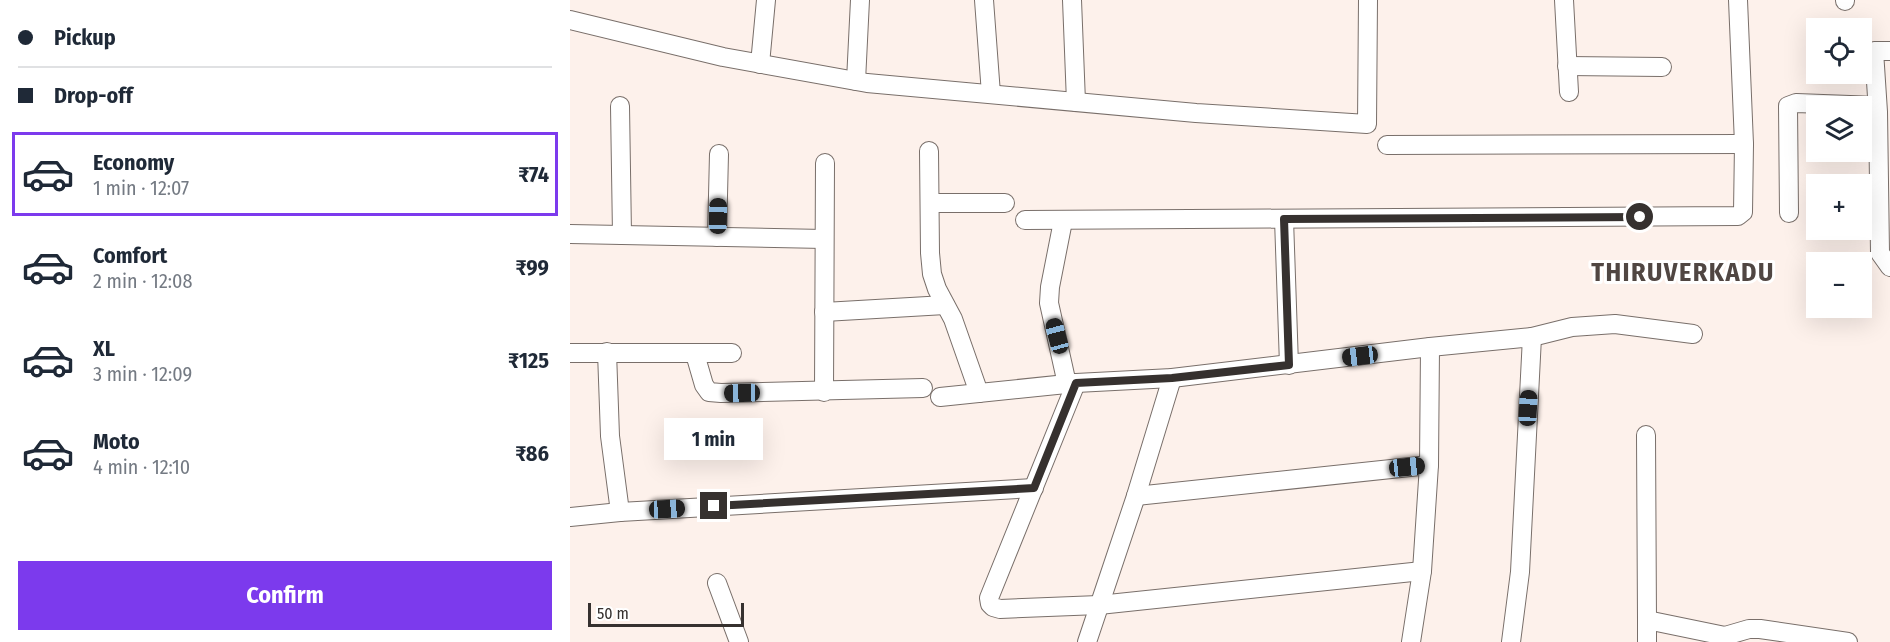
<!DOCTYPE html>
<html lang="en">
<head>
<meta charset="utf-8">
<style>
  body { margin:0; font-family:"Fira Sans Condensed",sans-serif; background:#f6f6f7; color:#1f2937; height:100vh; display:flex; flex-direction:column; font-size:22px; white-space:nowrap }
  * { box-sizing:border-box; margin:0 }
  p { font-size:20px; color:#747a83 }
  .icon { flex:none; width:33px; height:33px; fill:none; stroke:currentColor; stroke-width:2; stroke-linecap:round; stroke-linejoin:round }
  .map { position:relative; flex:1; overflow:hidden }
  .drawer { display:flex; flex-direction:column; background:#fff; width:570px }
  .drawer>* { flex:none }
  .banner { display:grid; align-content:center; height:132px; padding:0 18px; background:#fff }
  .tools { position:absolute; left:1236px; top:18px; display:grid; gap:12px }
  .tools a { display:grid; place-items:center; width:66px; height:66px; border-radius:0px; background:#fff; box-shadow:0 6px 24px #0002; font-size:30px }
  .scale { position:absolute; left:18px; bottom:15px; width:156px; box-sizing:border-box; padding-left:6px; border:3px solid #36312f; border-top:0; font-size:16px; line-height:21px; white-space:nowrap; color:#36312f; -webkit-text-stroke:4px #fff; paint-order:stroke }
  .end { position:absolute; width:27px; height:27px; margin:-14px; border:8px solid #36312f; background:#fff; box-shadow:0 0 0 3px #fff }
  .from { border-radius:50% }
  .bubble { position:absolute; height:42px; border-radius:0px; background:#fff; box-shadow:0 6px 24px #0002; font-size:20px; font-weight:700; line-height:42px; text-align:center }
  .car { position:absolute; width:18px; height:36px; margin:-18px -9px; border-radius:8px; box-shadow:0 0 4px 2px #0007; background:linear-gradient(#222 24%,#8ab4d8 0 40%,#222 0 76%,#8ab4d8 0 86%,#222 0) }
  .banner b { display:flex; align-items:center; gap:21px; height:57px; font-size:22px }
  .banner b+b { border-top:2px solid #e0e1e3 }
  .banner i { width:15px; height:15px; background:#1f2937 }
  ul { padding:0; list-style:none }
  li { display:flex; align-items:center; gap:18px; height:84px; margin:0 12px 9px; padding:0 6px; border:3px solid transparent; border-radius:0px }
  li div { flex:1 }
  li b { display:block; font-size:22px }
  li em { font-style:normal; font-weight:700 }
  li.active { border-color:#7c3aed }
  li>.icon { width:54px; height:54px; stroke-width:1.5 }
  .primary-button { display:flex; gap:12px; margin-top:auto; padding:12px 18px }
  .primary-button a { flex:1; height:69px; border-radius:0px; background:#7c3aed; color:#fff; font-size:24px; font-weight:700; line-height:69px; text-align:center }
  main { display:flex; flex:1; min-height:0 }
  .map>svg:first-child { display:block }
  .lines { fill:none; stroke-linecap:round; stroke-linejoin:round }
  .street-casing { stroke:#796f6a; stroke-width:20 }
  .street { stroke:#fff; stroke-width:18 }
  .route { stroke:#36312f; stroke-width:8 }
  .labels { text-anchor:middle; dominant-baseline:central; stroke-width:6; stroke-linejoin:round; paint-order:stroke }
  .district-label { font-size:26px; font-weight:bold; letter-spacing:1.5px; fill:#504642; stroke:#fff }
</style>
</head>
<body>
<main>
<section class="drawer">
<div class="banner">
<b><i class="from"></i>Pickup</b>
<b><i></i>Drop-off</b>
</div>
<ul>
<li class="active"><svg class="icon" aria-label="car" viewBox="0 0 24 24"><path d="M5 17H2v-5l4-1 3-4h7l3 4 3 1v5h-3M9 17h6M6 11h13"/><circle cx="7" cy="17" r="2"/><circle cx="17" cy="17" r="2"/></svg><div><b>Economy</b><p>1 min · 12:07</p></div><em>₹74</em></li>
<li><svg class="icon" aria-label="car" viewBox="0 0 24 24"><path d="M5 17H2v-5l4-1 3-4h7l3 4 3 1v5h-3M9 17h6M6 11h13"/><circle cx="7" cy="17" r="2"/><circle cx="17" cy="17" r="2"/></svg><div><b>Comfort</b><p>2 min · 12:08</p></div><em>₹99</em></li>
<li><svg class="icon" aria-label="car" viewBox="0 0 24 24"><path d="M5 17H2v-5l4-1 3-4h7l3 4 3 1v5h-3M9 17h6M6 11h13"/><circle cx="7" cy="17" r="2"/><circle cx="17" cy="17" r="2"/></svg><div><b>XL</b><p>3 min · 12:09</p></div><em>₹125</em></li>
<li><svg class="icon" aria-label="car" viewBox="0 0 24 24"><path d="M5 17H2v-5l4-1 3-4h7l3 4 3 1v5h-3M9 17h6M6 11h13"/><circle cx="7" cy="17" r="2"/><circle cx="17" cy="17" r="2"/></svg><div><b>Moto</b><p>4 min · 12:10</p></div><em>₹86</em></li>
</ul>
<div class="primary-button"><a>Confirm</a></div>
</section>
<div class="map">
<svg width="1320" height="642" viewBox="0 0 1320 642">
  <rect width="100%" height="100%" fill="#fdf1eb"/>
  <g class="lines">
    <!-- street casing -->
    <g class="street-casing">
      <g id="street">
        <polyline points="414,0 421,94"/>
        <polyline points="502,0 506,102"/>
        <polyline points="994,0 999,92"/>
        <polyline points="1275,0 1275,1"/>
        <polyline points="0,20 153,57 297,83 626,113 797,124 798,0"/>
        <polyline points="1320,51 1304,51 1308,112 1310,253 1320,267"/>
        <polyline points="190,64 196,0"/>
        <polyline points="997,66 1092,67"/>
        <polyline points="286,81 290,0"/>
        <polyline points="50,106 52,235"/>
        <polyline points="817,145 1174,144"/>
        <polyline points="359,151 360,253 362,274 367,289 383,319 409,393"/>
        <polyline points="360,203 435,203"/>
        <polyline points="1219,213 1218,106 1226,103 1307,106"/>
        <polyline points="714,219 719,365"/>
        <polyline points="455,220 1168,216 1173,212 1174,144 1168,0"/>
        <polyline points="493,221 480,287 479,303 497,384"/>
        <polyline points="0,234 254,239"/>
        <polyline points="147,237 149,154"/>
        <polyline points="254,312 375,305"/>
        <polyline points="962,337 1002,327 1045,324 1123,334"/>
        <polyline points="37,352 40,436 50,512"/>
        <polyline points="0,353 162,353"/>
        <polyline points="125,354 134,385 139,392 151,393 353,388"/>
        <polyline points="506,383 419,598 420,604 423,607 430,609 529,605 852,571"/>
        <polyline points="254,392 255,163"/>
        <polyline points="370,397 506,383 602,378 860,347 962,337 950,572 941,642"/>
        <polyline points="1076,435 1077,620"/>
        <polyline points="566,496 859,465"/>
        <polyline points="0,517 50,512 464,488"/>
        <polyline points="147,583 169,642"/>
        <polyline points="517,642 566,496 602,378"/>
        <polyline points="841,642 852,571 859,465 860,347"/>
        <polyline points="1077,642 1077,620 1155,636"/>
        <polyline points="1153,642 1155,636 1179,629 1190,629 1278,642"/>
      </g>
    </g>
    <!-- street -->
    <use href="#street" class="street"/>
  </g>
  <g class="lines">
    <!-- route -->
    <polyline class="route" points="144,506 464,488 506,383 602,378 719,365 714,219 1070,217"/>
  </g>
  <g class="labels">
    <!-- district labels -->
    <g class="district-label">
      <text x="1113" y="272">THIRUVERKADU</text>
    </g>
  </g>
</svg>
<div class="tools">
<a><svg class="icon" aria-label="locate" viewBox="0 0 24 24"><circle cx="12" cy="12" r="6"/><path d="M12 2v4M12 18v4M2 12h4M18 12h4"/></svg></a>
<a><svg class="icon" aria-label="layers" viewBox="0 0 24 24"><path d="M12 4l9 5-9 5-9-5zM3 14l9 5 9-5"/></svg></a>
<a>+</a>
<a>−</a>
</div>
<div class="scale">50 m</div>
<i class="end from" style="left:1070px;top:217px"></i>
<i class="end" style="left:144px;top:506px"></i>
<div class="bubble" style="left:94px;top:418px;width:99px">1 min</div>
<i class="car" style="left:148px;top:216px;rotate:1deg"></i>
<i class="car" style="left:487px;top:336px;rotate:345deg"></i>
<i class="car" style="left:790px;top:356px;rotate:263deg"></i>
<i class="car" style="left:172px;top:393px;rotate:269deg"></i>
<i class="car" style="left:958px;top:408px;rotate:3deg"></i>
<i class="car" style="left:837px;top:467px;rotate:84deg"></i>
<i class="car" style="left:97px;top:509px;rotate:87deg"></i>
</div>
</main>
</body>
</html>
